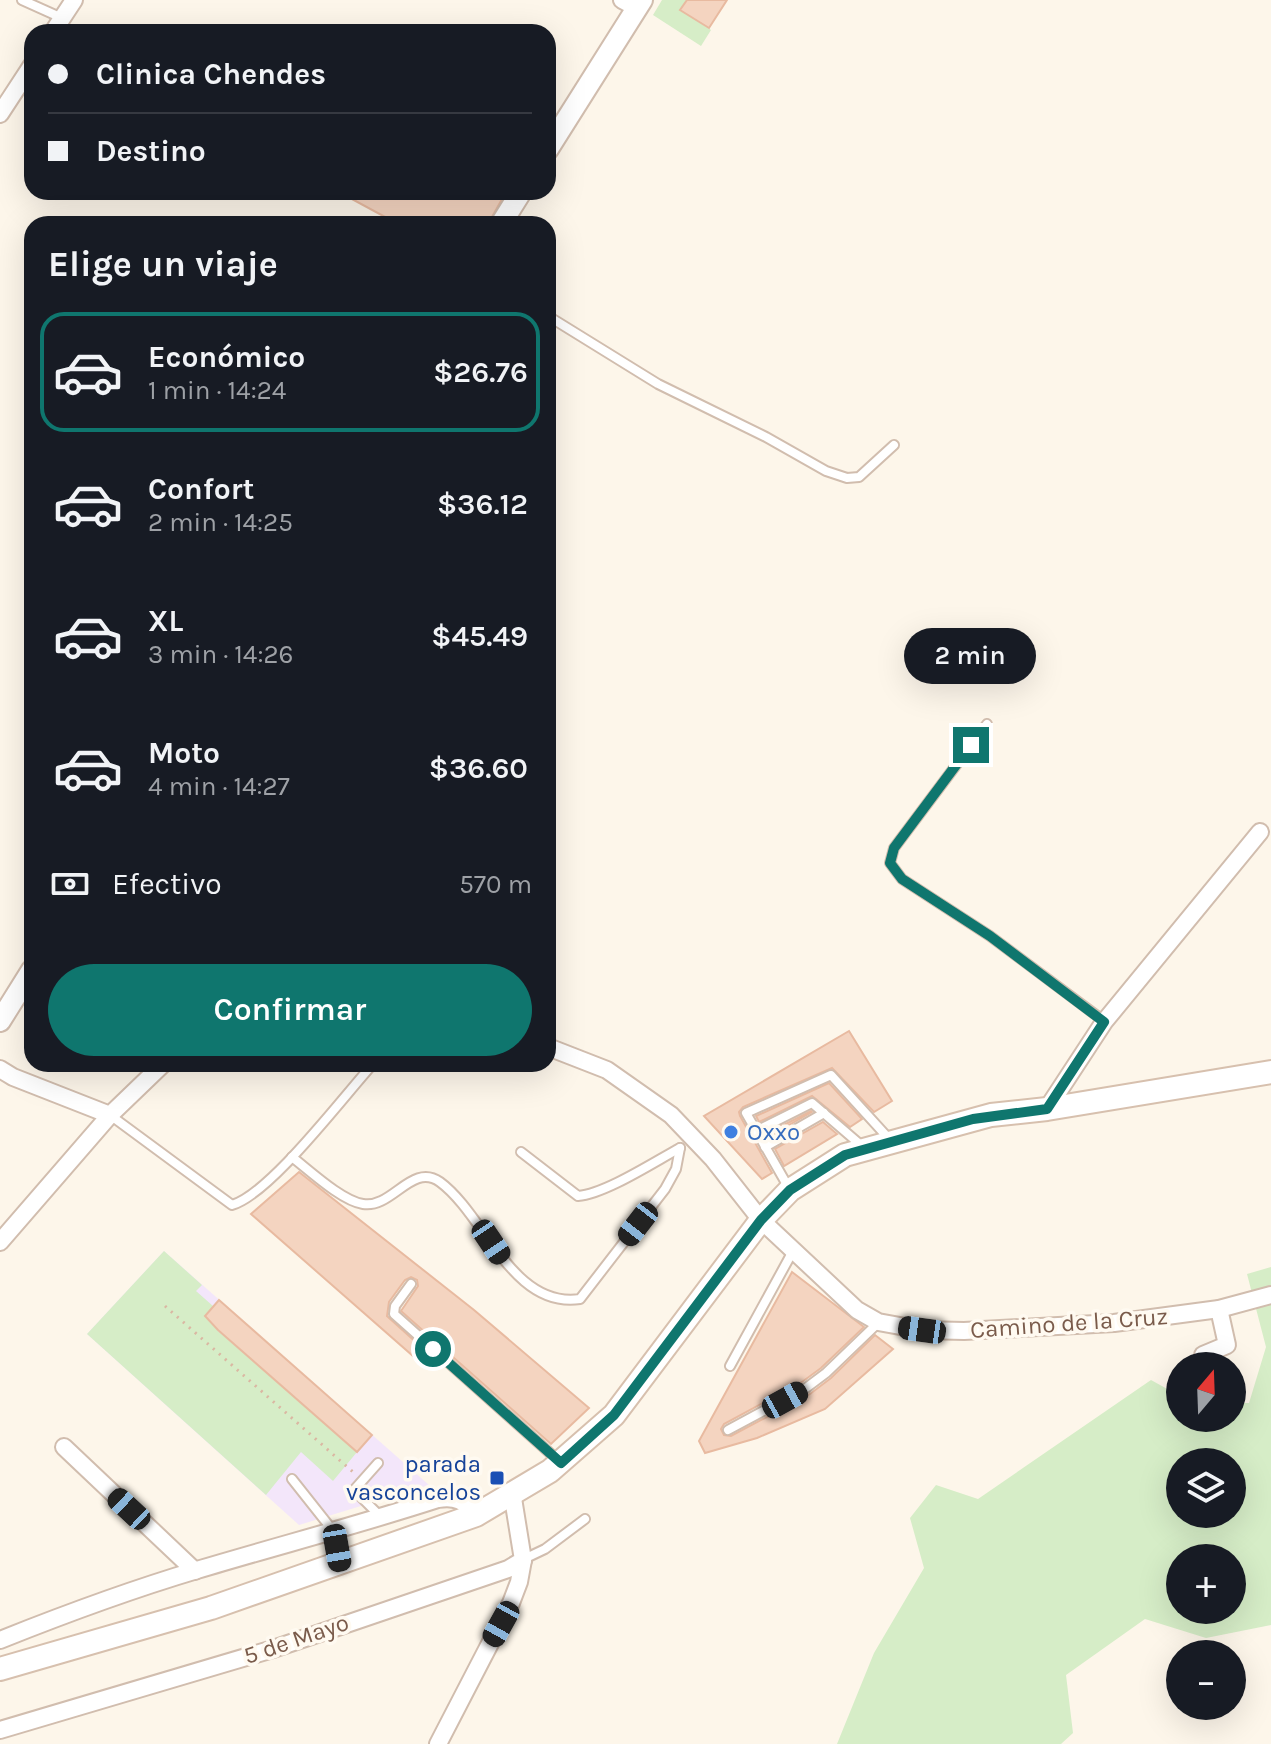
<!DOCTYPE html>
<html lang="es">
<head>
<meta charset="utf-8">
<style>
  body { margin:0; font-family:Karla,sans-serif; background:#20242c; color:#f1f3f6; height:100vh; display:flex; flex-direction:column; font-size:30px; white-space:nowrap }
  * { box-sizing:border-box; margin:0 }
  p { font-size:26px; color:#9ea1a6 }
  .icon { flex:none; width:44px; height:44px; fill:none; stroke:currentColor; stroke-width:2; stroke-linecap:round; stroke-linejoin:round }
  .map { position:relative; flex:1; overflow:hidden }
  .details { position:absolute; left:24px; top:216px; width:532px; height:856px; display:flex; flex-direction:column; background:#171b24; border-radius:24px; box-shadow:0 8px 32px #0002 }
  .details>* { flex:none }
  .top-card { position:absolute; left:24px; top:24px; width:532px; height:176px; border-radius:24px; box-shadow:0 8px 32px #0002; display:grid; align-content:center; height:176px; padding:0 24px; background:#171b24 }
  .needle { width:52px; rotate:19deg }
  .controls { position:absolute; left:1166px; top:1352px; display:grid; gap:16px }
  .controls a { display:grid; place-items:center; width:80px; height:80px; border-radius:50%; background:#171b24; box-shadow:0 8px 32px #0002; font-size:40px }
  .end { position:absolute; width:36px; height:36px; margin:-18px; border:10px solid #0f766e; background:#fff; box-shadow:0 0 0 4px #fff }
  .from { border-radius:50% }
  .bubble { position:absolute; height:56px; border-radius:28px; background:#171b24; box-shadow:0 8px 32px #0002; font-size:26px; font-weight:600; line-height:56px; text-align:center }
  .car { position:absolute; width:24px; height:48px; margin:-24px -12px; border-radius:10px; box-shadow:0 0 6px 2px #0007; background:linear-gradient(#222 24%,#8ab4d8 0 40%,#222 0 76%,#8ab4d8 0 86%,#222 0) }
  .top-card b { display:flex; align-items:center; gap:28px; height:76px; font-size:30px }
  .top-card b+b { border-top:2px solid #363941 }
  .top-card i { width:20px; height:20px; background:#f1f3f6 }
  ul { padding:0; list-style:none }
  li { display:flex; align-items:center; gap:24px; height:120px; margin:0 16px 12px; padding:0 8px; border:4px solid transparent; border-radius:24px }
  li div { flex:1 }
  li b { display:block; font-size:30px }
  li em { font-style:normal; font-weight:600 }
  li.current { border-color:#0f766e }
  li>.icon { width:72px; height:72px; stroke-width:1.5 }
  h2 { padding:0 24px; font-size:36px; line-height:96px }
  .pay { display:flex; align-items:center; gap:20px; height:88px; padding:0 24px; font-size:30px }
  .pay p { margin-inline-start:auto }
  .primary-button { display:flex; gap:16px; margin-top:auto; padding:16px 24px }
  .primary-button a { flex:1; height:92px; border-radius:48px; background:#0f766e; color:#fff; font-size:32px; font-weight:600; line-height:92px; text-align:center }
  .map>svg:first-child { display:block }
  .education { fill:#f3e6fa }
  .green { fill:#d6edc7; fill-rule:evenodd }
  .building { fill:#f4d4c0; stroke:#e8baa0; stroke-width:2 }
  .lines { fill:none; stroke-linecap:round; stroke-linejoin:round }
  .service-casing { stroke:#d1bdae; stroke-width:12 }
  .minor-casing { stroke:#d1bdae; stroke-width:20 }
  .tertiary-casing { stroke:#d1bdae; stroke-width:24 }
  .secondary-casing { stroke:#d7c0ae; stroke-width:26 }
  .path { stroke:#dab7a2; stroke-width:3; stroke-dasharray:2 6; stroke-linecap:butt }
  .service { stroke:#fff; stroke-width:8 }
  .minor { stroke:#fff; stroke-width:16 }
  .tertiary { stroke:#fff; stroke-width:20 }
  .secondary { stroke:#fff; stroke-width:22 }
  .route { stroke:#0f766e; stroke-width:10 }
  .shop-dot { fill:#3f7fe0; stroke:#fffaf1; stroke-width:3 }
  .transit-dot { fill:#1a4fb4; stroke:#fffaf1; stroke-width:3 }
  .labels { text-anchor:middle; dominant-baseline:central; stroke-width:7; stroke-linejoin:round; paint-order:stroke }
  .shop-label { font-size:24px; fill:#366cbe; stroke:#fffaf1; text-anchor:start }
  .street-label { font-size:24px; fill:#7a5b4b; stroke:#fffaf1 }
  .transit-label { font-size:24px; fill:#164399; stroke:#fffaf1; text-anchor:end }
</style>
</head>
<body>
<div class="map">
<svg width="1271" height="1744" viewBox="0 0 1271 1744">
  <rect width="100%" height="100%" fill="#fdf6ea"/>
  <!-- education -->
  <polygon class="education" points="164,1251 429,1485 299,1525 87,1334"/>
  <!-- green -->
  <g class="green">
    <polygon points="662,0 687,0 681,10 711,30 701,46 653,15"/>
    <polygon points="164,1251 202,1285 196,1291 213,1306 205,1316 218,1331 357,1452 333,1481 301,1452 266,1495 87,1334"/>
    <path d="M1271 1267V1625L1206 1638 1145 1619 1066 1675 1073 1733 1061 1744H837L874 1653 924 1568 910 1518 936 1485 978 1499 1151 1380 1180 1396V1418H1232V1403H1249L1266 1347 1247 1274ZM1180 1462H1232V1514H1180ZM1180 1558H1232V1610H1180Z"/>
  </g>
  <!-- building -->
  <g class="building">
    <polygon points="687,0 727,0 709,28 680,10"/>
    <polygon points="339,192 506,192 488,224 398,224"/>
    <polygon points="849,1031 892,1101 874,1112 832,1068 743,1107 739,1112 740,1116 772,1173 762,1179 704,1116"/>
    <polygon points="829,1083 862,1119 850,1127 812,1096 759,1122 756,1116"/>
    <polygon points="812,1112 768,1137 766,1134 811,1111"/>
    <polygon points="823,1122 837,1134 784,1166 775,1149"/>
    <polygon points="299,1172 474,1310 589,1408 551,1444 401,1311 418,1286 417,1280 411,1277 405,1280 389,1302 387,1316 429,1354 421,1363 251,1214"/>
    <polygon points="792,1272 864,1327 821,1368 802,1382 724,1424 721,1429 724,1435 731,1436 810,1394 831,1378 875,1335 893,1349 825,1409 757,1438 705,1453 699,1441"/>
    <polygon points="219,1300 372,1435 357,1452 218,1330 205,1316"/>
  </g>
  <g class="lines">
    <!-- service casing -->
    <g class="service-casing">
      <g id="service">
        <polyline points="22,0 62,18"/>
        <polyline points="548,316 658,384 766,437 826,471 847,478 859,477 894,445"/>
        <polyline points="987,724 894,848 890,863 902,879 990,936 1104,1021"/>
        <path d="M110 1115 232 1205C270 1194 343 1097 373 1064"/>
        <polyline points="756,1131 812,1103 862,1146"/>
        <polyline points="765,1147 824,1113"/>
        <path d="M521 1152 578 1196C605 1194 654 1162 680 1148"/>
        <path d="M292 1157C310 1171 342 1201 363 1204 392 1209 412 1162 440 1182 485 1215 512 1309 580 1299L665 1189 676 1169 680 1148"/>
        <polyline points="790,1190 746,1113 831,1075 891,1141"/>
        <polyline points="411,1284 395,1306 394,1314 560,1462"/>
        <polyline points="730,1366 793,1251"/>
        <polyline points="728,1430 806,1388 826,1373 878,1323"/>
        <polyline points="378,1463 354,1490 381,1517"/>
        <polyline points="292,1479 334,1532"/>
        <polyline points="524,1559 545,1549 585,1519"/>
      </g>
    </g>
    <!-- minor casing -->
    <g class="minor-casing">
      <g id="minor">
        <polyline points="622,0 637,8"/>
        <polyline points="53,32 74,0"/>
        <polyline points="0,114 32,65"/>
        <polyline points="548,1047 607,1070 671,1115 713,1159 761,1220 857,1310 878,1322 922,1330 964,1331 1114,1323 1219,1309 1271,1295"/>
        <polyline points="0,1069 13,1077 110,1115 163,1064"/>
        <polyline points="1047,1109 1104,1022 1260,832"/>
        <polyline points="0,1242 110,1115"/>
        <polyline points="1203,1355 1227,1345 1219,1309"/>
        <polyline points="64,1447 195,1571"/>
        <path d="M0 1640C65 1614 130 1590 197 1570 277 1546 358 1525 438 1499 456 1496 465 1501 476 1515"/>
        <polyline points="0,1730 273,1649 508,1569 523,1560 512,1492"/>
        <polyline points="438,1744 511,1603 519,1582 523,1560"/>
      </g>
    </g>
    <!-- tertiary casing -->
    <g class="tertiary-casing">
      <g id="tertiary">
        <polyline points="548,149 642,0"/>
        <polyline points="501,224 521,192"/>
        <polyline points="0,1021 32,970"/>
      </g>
    </g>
    <!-- secondary casing -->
    <g class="secondary-casing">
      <polyline id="secondary" points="0,1669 211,1608 476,1515 550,1471 614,1415 761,1220 790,1190 845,1155 991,1115 1047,1109 1271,1072"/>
    </g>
    <!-- path -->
    <polyline class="path" points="165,1306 353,1472"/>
    <!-- service -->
    <use href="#service" class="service"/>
    <!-- minor -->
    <use href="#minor" class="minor"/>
    <!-- tertiary -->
    <use href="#tertiary" class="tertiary"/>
    <!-- secondary -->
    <use href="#secondary" class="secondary"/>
  </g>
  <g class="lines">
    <!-- route -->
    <polyline class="route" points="433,1349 561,1463 614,1415 761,1220 790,1190 845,1155 973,1119 1047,1109 1104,1022 990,936 902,879 890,863 894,848 971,745"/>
  </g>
  <!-- markers -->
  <circle class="shop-dot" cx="731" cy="1132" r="8"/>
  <rect class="transit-dot" x="489" y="1470" width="16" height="16" rx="4"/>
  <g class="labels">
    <!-- shop labels -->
    <g class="shop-label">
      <text x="747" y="1132">Oxxo</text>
    </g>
    <!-- street labels -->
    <g class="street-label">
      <text transform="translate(1069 1323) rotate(-4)">Camino de la Cruz</text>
      <text transform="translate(296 1639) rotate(-19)">5 de Mayo</text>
    </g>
    <!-- transit labels -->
    <g class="transit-label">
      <text x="481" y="1464">parada<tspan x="481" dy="28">vasconcelos</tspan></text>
    </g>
  </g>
</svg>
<div class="controls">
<a><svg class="needle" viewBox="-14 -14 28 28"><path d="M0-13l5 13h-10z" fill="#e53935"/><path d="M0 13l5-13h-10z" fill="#9ea1a6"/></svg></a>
<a><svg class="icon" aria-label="layers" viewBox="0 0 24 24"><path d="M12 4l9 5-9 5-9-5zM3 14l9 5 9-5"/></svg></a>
<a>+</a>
<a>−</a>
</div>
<i class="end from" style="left:433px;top:1349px"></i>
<i class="end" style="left:971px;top:745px"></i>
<div class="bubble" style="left:904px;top:628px;width:132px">2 min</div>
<i class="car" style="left:638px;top:1224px;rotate:218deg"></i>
<i class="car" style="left:491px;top:1242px;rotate:146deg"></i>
<i class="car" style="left:922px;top:1330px;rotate:278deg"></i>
<i class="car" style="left:785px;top:1400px;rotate:61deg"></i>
<i class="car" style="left:129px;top:1509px;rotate:313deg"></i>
<i class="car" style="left:337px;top:1548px;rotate:170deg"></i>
<i class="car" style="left:501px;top:1624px;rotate:209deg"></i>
<div class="top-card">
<b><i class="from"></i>Clinica Chendes</b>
<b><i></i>Destino</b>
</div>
<section class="details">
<h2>Elige un viaje</h2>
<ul>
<li class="current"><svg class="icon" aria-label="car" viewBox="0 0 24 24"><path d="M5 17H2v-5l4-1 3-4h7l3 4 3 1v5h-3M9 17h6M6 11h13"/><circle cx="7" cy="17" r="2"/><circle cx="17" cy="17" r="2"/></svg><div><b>Económico</b><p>1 min · 14:24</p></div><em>$26.76</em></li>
<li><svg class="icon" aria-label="car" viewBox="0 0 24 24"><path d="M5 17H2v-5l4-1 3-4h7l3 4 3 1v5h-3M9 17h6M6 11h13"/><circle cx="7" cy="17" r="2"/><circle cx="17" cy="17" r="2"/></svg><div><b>Confort</b><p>2 min · 14:25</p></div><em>$36.12</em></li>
<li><svg class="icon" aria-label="car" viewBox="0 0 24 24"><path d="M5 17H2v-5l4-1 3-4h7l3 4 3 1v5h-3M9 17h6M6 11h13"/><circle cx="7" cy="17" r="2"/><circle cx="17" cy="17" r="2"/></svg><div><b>XL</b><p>3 min · 14:26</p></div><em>$45.49</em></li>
<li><svg class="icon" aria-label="car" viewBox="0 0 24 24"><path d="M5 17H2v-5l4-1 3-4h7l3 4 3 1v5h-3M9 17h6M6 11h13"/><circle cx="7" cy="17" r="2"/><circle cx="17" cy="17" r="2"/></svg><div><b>Moto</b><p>4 min · 14:27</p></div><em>$36.60</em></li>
</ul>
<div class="pay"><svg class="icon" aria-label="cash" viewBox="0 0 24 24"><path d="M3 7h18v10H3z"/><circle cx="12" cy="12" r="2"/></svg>Efectivo<p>570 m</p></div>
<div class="primary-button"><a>Confirmar</a></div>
</section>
</div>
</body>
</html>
